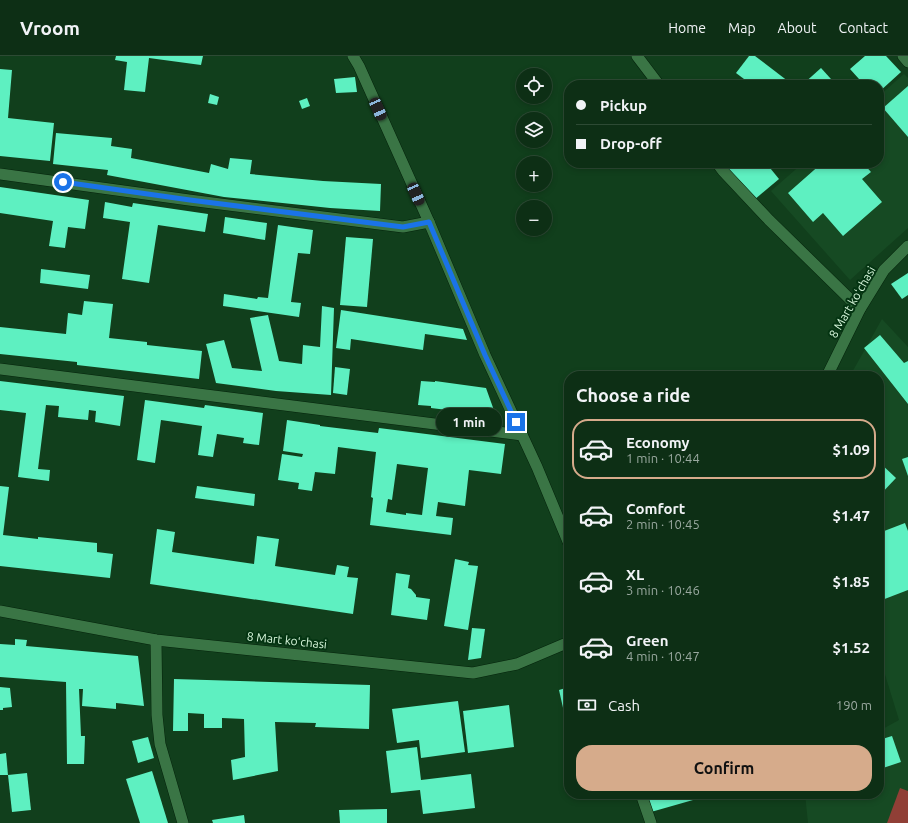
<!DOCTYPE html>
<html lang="en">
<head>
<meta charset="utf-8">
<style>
  body { margin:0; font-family:Ubuntu,sans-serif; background:#1b3b22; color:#f1f3f6; height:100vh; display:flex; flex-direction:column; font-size:15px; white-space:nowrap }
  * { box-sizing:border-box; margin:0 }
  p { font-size:13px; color:#9aa9a0 }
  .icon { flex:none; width:22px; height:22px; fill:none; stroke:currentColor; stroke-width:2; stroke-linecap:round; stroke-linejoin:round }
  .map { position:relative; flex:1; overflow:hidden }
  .drawer { position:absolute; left:564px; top:315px; width:320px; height:428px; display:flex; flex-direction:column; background:#0d2f15; border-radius:16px; box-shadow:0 2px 6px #0003,0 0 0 1px #2d4a34 }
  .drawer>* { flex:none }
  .top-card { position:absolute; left:564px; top:24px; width:320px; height:88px; border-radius:16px; box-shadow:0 2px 6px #0003,0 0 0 1px #2d4a34; display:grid; align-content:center; height:88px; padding:0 12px; background:#0d2f15 }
  .controls { position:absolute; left:516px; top:12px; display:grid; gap:8px }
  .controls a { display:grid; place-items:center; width:36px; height:36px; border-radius:50%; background:#0d2f15; box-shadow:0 2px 6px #0003,0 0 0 1px #2d4a34; font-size:20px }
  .end { position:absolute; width:18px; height:18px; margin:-9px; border:5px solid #1a73e8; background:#fff; box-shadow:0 0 0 2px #fff }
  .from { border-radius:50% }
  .bubble { position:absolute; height:28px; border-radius:14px; background:#0d2f15; box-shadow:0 2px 6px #0003,0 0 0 1px #2d4a34; font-size:13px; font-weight:700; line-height:28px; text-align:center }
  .car { position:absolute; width:12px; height:24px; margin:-12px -6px; border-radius:5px; box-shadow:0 0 3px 1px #0007; background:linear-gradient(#222 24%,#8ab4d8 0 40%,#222 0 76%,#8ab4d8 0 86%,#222 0) }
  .top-card b { display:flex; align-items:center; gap:14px; height:38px; font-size:15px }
  .top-card b+b { border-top:1px solid #2d4a34 }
  .top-card i { width:10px; height:10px; background:#f1f3f6 }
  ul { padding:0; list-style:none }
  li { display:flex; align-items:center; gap:12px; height:60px; margin:0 8px 6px; padding:0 4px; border:2px solid transparent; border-radius:16px }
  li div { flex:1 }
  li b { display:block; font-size:15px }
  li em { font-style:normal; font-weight:700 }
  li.active { border-color:#d6ab8b }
  li>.icon { width:36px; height:36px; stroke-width:1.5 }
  h2 { padding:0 12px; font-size:18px; line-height:48px }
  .pay { display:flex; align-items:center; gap:10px; height:44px; padding:0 12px; font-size:15px }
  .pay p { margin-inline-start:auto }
  .action { display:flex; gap:8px; margin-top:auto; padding:8px 12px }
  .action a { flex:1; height:46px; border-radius:16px; background:#d6ab8b; color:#111; font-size:16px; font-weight:700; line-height:46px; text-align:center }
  header { display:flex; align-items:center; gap:24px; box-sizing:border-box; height:56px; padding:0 20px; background:#0d2f15; border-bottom:1px solid #2d4a34 }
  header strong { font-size:19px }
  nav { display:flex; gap:22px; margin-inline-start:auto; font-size:14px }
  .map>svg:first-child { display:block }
  .built { fill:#164a23 }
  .green { fill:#903f36 }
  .building { fill:#5ef0c1; fill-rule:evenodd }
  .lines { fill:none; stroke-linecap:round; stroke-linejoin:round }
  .service-casing { stroke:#04230b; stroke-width:12 }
  .minor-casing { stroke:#04230b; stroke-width:12 }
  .service { stroke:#3a7545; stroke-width:11 }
  .minor { stroke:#3a7545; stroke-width:11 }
  .route { stroke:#1a73e8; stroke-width:5 }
  .labels { text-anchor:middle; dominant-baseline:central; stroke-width:4; stroke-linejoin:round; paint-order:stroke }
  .street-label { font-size:12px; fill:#d8f7dc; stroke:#043412 }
</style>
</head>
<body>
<header>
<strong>Vroom</strong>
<nav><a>Home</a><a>Map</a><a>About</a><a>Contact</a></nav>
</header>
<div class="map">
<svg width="908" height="767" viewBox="0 0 908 767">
  <rect width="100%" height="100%" fill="#113f1c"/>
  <!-- built -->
  <g class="built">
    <polygon points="904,18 908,22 908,172 850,224 771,135 803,107 879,107 879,40"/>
    <polygon points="882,263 908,291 908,767 808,767 805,738 879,738 879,675 899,664 879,599 879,320 850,320"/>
  </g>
  <!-- green -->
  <polygon class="green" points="900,732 908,735 908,767 887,767"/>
  <!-- building -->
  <g class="building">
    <polygon points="116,0 203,0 201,9 149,2 145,36 124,34 127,6 115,4"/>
    <polygon points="749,0 755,0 793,29 752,29 736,17"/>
    <polygon points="865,0 886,0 901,16 879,36 879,29 853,29 859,23 850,13"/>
    <polygon points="821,12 831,23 825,29 802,29"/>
    <polygon points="0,13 12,14 8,62 54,67 50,105 0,100"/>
    <polygon points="355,21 357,36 336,37 334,23"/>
    <polygon points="908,30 908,81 883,52"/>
    <polygon points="210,38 219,41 217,49 208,47"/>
    <polygon points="307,42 310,50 302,53 299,45"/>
    <polygon points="56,77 112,82 111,90 132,93 131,102 209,117 211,108 228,113 230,102 252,104 250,118 323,125 381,128 380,155 330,152 224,141 107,119 108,114 53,108"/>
    <polygon points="723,107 766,107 779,123 754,144"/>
    <polygon points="822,107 863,107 871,116 862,123 882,146 843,180 823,157 813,166 788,137"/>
    <polygon points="0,131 89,144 85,173 68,171 65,192 49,190 53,165 0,157"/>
    <polygon points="105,146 132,151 133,147 208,158 205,176 158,169 149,227 122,223 130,166 103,162"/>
    <polygon points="225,161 267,167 265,184 223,177"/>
    <polygon points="278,169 313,174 310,198 298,197 291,246 301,247 299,261 223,250 224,238 257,243 258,241 268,242"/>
    <polygon points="346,181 373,183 367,251 340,249"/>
    <polygon points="41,213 90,219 88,233 40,227"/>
    <polygon points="908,217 908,239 902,243 891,228"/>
    <polygon points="84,245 113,248 109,282 147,286 147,289 202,295 199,323 77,309 77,306 0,298 0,271 66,278 68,257 82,259"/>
    <polygon points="322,250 334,252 331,339 276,335 216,327 206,288 224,284 232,312 262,315 250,262 268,259 279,305 302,308 303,289 320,291"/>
    <polygon points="341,254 463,273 467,284 425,278 423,294 351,283 350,294 336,292"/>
    <polygon points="880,279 904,307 908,305 908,348 864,292"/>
    <polygon points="335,311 350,313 347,339 333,337"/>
    <polygon points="0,325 124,340 120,370 95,366 96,355 89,354 88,364 58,361 59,350 46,349 38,413 50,414 49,425 18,421 26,357 0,354"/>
    <polygon points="421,325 435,326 435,325 486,332 496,360 431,352 431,350 418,349"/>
    <polygon points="145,344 204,352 205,349 263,357 259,389 243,387 244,382 217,378 213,401 198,399 202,370 161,364 155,407 137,404"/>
    <path d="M287 364 320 369V370L378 377 379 372 505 388 501 418 469 414 465 450 438 446 436 460 453 462 451 479 370 469 373 442 371 441 376 396 338 391 335 418 315 416 312 435 298 433 299 427 278 424 282 398 302 401 303 398 283 395ZM397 408 428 412 422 459 406 457V459L386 456 388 443 392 444Z"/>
    <polygon points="908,401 908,420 902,403"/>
    <polygon points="879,406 896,422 879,440"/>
    <polygon points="0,430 9,431 3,479 38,483 38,481 97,487 97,496 113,498 110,522 0,510"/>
    <polygon points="197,430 255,438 254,450 195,442"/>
    <polygon points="905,467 908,475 908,534 882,544 879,537 879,477"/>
    <polygon points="157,473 175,476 172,496 254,508 257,480 279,483 275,510 335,519 337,509 349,511 347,521 358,522 353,558 150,528"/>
    <polygon points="455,503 469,506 468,509 478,510 468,574 444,570"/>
    <polygon points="396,517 410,519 408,532 411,533 416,539 416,541 430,543 427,564 391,559"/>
    <polygon points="472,572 485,573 481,602 468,604"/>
    <polygon points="15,583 27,584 26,590 138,600 144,650 116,647 116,653 82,650 83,633 79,633 81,680 85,680 84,708 67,708 66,626 0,621 0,588 15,589"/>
    <polygon points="174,623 370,629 369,673 315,671 316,667 275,666 278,715 233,724 231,704 245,701 244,663 222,662 222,672 204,672 204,658 188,657 188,675 173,675"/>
    <polygon points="0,631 10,632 12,651 3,652 3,654 0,654"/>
    <polygon points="569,631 569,674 568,674 559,634"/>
    <polygon points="458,645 465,696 421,702 419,684 397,687 392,653"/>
    <polygon points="509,649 514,691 468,697 463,655"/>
    <polygon points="879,654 885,670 879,673"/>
    <polygon points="892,680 901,706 880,713 879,711 879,684"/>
    <polygon points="148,681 154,702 138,707 132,685"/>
    <polygon points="417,691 421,724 471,718 475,752 423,758 420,734 391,737 386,695"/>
    <polygon points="6,697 8,719 0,719 0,698"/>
    <polygon points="152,715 168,767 140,767 126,723"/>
    <polygon points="27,717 31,754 12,756 8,719"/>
    <polygon points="645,738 707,738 707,740 651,756"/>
    <polygon points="387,753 387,767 340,767 339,754"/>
    <polygon points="244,759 245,767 213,767 212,764"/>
  </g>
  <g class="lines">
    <!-- service casing -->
    <g class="service-casing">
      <g id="service">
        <polyline points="353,0 359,10 429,166"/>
        <polyline points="903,0 908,6"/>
      </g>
    </g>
    <!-- minor casing -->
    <g class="minor-casing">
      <g id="minor">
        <polyline points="637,0 659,29"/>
        <polyline points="717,107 723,115 769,164 860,253"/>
        <polyline points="0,118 189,144 403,171 429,166 485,299 537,411 569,488"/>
        <polyline points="0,313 522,379"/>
        <polyline points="827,320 860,253 884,214 908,190"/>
        <polyline points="0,555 156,584 473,617 517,608 569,586"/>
        <polyline points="156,584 157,659 160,688 183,767"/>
        <polyline points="641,738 651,767"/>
      </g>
    </g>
    <!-- service -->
    <use href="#service" class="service"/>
    <!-- minor -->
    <use href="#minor" class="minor"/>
  </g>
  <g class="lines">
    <!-- route -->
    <polyline class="route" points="63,126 190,144 403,171 429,166 485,299 516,366"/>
  </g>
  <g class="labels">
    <!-- street labels -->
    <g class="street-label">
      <text transform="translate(852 246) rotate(-60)">8 Mart koʻchasi</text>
      <text transform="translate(287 584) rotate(6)">8 Mart koʻchasi</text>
    </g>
  </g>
</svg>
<div class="controls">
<a><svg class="icon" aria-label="locate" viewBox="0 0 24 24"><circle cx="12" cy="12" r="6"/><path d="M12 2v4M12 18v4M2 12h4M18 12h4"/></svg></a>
<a><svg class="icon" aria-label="layers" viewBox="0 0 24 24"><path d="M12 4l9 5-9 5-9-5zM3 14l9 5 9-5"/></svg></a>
<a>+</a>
<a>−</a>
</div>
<i class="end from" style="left:63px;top:126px"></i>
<i class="end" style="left:516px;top:366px"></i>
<div class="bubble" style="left:436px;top:352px;width:66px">1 min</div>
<i class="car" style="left:378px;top:53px;rotate:156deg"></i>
<i class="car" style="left:416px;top:138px;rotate:156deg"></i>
<div class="top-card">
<b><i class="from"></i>Pickup</b>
<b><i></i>Drop-off</b>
</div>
<section class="drawer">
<h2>Choose a ride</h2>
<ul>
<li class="active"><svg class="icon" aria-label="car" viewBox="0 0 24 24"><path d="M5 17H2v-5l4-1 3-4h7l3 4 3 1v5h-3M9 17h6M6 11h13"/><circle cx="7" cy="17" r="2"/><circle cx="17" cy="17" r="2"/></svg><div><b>Economy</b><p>1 min · 10:44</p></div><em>$1.09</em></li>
<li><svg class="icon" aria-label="car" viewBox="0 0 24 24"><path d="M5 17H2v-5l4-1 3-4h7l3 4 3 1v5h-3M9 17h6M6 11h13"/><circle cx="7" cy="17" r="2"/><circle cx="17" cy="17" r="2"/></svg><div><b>Comfort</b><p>2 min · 10:45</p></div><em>$1.47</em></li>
<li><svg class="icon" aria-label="car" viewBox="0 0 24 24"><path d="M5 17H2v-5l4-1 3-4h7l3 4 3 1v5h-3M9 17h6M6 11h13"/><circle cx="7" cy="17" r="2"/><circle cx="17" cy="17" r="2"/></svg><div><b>XL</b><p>3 min · 10:46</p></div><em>$1.85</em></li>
<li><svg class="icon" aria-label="car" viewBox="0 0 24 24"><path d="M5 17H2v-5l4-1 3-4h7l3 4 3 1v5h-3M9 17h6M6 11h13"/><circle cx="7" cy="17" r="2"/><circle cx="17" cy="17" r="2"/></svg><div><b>Green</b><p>4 min · 10:47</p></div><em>$1.52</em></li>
</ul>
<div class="pay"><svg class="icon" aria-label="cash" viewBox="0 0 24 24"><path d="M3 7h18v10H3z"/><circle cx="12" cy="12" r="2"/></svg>Cash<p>190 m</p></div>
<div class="action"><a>Confirm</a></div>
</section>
</div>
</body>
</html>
